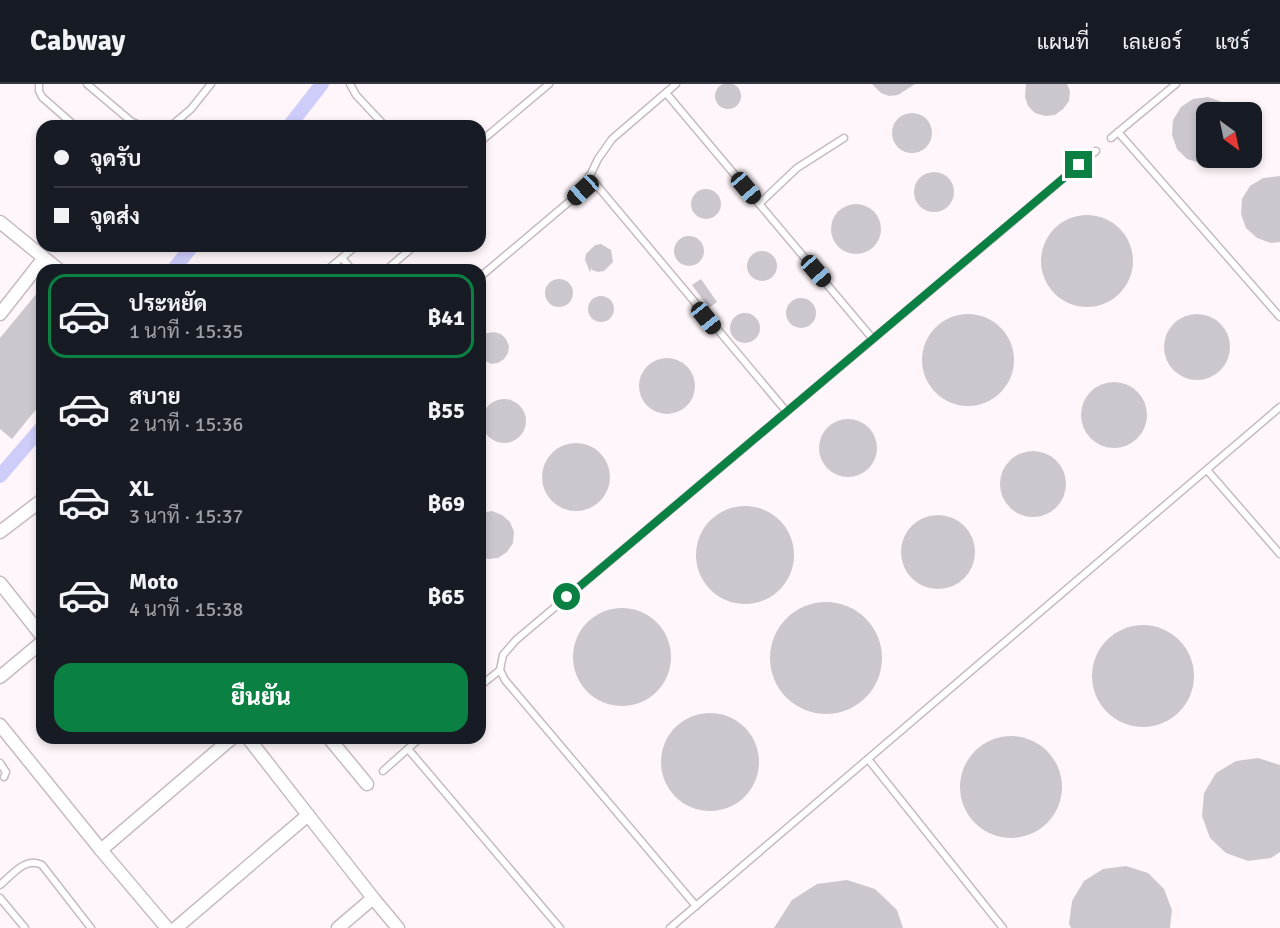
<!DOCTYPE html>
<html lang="th">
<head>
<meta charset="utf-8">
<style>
  body { margin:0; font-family:Signika,Sarabun,sans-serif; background:#20242c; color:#f1f3f6; height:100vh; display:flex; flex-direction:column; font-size:22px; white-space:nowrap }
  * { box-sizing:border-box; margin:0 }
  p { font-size:20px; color:#9ea1a6 }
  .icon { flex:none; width:33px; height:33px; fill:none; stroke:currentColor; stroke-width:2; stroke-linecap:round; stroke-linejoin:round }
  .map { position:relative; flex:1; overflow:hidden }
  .drawer { position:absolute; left:36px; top:180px; width:450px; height:480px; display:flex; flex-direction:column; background:#171b24; border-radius:18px; box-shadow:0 3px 9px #0003 }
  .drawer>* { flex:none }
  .guide { position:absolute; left:36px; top:36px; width:450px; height:132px; border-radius:18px; box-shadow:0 3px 9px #0003; display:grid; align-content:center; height:132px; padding:0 18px; background:#171b24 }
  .needle { width:39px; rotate:147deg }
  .tools { position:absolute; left:1196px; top:18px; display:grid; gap:12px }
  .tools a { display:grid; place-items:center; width:66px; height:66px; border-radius:12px; background:#171b24; box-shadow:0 3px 9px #0003; font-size:30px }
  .end { position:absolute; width:27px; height:27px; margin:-14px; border:8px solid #0b8043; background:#fff; box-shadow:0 0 0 3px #fff }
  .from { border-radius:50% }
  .car { position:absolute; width:18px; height:36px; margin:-18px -9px; border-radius:8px; box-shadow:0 0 4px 2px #0007; background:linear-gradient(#222 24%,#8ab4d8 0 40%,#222 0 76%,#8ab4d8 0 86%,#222 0) }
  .guide b { display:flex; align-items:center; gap:21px; height:57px; font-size:22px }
  .guide b+b { border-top:2px solid #363941 }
  .guide i { width:15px; height:15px; background:#f1f3f6 }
  ul { padding:10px 0 0; list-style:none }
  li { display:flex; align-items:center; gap:18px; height:84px; margin:0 12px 9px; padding:0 6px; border:3px solid transparent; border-radius:18px }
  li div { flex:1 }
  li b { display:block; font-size:22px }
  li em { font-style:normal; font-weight:800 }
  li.active { border-color:#0b8043 }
  li>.icon { width:54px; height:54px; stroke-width:1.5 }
  .action { display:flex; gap:12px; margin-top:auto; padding:12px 18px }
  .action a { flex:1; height:69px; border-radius:18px; background:#0b8043; color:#fff; font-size:24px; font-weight:800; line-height:69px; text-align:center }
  header { display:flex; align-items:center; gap:36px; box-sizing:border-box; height:84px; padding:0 30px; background:#171b24; border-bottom:2px solid #363941 }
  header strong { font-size:28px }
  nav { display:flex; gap:33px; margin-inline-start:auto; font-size:21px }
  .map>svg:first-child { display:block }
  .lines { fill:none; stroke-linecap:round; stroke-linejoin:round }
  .canal { stroke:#cecdfa; stroke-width:14 }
  .building { fill:#ccc7cf }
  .lane-casing { stroke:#c5bbc0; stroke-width:9 }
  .street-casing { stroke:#c5bbc0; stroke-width:15 }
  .lane { stroke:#fff; stroke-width:6 }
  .street { stroke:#fff; stroke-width:12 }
  .route { stroke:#0b8043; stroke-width:8 }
</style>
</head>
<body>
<header>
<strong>Cabway</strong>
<nav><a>แผนที่</a><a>เลเยอร์</a><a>แชร์</a></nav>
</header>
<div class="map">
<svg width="1280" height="844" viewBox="0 0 1280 844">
  <rect width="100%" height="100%" fill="#fef6fa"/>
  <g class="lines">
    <!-- canal -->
    <g class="canal">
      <polyline points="289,42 322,0"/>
      <polyline points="173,186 192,162"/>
      <polyline points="0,392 42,343"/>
    </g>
  </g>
  <!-- building -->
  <g class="building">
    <circle cx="728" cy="12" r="13"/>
    <polygon points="872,0 915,0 898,11 889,12 881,9"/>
    <polygon points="1026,0 1067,0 1070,7 1069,17 1063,25 1055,31 1045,32 1035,29 1028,22 1025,13"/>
    <polygon points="1208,13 1222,18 1233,28 1206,28 1206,81 1187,75 1177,65 1172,51 1173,36 1181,23 1193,15"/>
    <circle cx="912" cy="49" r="20"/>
    <circle cx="934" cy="108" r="20"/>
    <polygon points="1280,92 1280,158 1271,159 1257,154 1246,144 1241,130 1242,115 1250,102 1263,94"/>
    <circle cx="706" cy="120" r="15"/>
    <circle cx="856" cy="145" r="25"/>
    <circle cx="1087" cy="177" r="46"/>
    <circle cx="689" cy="167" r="15"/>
    <polygon points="601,160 611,166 613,178 604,187 598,188 592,186 592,184 590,188 585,176 586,170 595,161"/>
    <circle cx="762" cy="182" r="15"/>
    <polygon points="701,195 717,218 709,224 692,201"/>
    <circle cx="559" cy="209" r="14"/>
    <polygon points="42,203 42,318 12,355 0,345 0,254"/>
    <circle cx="601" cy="225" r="13"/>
    <circle cx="801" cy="229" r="15"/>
    <circle cx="745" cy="244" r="15"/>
    <circle cx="1197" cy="263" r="33"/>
    <circle cx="968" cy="276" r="46"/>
    <polygon points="494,248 501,250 506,255 509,262 508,269 504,275 498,279 491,280 480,274 480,253 487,249"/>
    <circle cx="667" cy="302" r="28"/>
    <circle cx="1114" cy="331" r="33"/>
    <circle cx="504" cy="337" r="22"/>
    <circle cx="848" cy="364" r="29"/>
    <circle cx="576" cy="393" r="34"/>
    <circle cx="1033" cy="400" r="33"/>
    <circle cx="745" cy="471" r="49"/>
    <polygon points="492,427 502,431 510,438 514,448 513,459 507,468 498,474 488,475 480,473 480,429"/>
    <circle cx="938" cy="468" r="37"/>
    <circle cx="826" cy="574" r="56"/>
    <circle cx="622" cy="573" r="49"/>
    <circle cx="1143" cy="592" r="51"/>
    <circle cx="710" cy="678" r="49"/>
    <circle cx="1011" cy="703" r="51"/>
    <polygon points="1258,674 1280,681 1280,768 1271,774 1248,777 1226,769 1210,754 1202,732 1204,709 1216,689 1236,677"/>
    <polygon points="1126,782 1148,789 1164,805 1172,826 1170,844 1071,844 1069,840 1072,817 1084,797 1103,785"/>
    <polygon points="847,796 875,805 897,826 903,844 774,844 792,816 817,800"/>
  </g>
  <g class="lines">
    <!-- lane casing -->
    <g class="lane-casing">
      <g id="lane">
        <polyline points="39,0 39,7 42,13 75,42"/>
        <polyline points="87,0 132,38 143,42"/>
        <polyline points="350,0 356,11 385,42"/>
        <polyline points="666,9 872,254"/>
        <polyline points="171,42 191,25 211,0"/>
        <polyline points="1118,48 1280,233"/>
        <polyline points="1111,54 1176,0"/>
        <polyline points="480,58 549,0"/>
        <polyline points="589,92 786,327"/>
        <polyline points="759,120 797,84 844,54"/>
        <polyline points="342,174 352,186"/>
        <polyline points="327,186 356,162"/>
        <polyline points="386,186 413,163"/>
        <polyline points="480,193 583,106 598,75 612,55 676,0"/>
        <polyline points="1207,386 1280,470"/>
        <polyline points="500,586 505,596 696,822"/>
        <polyline points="480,602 500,586 503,571 516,556 1096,67"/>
        <polyline points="408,665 560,844"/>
        <polyline points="868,675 1003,844"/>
        <polyline points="0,679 6,688 4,693"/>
        <polyline points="383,687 420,654"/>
        <path d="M0 801C12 791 26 772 42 781L91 844"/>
        <polyline points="0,814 25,844"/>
        <polyline points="670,844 1280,323"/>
      </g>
    </g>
    <!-- street casing -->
    <g class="street-casing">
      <g id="street">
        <polyline points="0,138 59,186"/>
        <polyline points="0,230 44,174"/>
        <polyline points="0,448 42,416"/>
        <polyline points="0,499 42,552"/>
        <polyline points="0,593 42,558"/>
        <polyline points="0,641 101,766 167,844"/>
        <polyline points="248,654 308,731"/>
        <polyline points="329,654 367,700"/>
        <polyline points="101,766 232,654"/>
        <polyline points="176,844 308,731 373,814"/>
        <polyline points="338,844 373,814 398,844"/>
      </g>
    </g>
    <!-- lane -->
    <use href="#lane" class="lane"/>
    <!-- street -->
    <use href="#street" class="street"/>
  </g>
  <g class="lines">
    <!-- route -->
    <polyline class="route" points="567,513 1079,81"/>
  </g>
</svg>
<div class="tools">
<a><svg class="needle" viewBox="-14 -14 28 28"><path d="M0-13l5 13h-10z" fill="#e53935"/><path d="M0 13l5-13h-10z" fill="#9ea1a6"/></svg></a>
</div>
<i class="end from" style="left:567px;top:513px"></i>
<i class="end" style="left:1079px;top:81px"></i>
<i class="car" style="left:746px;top:104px;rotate:140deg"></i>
<i class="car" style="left:583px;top:106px;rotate:228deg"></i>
<i class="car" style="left:816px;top:187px;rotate:139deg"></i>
<i class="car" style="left:706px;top:234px;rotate:141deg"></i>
<div class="guide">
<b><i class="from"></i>จุดรับ</b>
<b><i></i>จุดส่ง</b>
</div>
<section class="drawer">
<ul>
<li class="active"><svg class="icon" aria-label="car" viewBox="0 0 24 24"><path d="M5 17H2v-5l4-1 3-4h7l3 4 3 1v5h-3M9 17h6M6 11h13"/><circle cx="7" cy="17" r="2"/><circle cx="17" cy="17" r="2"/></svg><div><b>ประหยัด</b><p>1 นาที · 15:35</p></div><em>฿41</em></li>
<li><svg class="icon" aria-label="car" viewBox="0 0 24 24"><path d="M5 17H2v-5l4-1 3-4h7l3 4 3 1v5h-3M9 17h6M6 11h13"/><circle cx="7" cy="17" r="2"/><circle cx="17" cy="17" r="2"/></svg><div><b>สบาย</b><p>2 นาที · 15:36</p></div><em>฿55</em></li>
<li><svg class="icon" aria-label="car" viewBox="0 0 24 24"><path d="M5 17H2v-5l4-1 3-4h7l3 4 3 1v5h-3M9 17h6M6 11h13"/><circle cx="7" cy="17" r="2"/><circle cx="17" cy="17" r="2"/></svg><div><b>XL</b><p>3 นาที · 15:37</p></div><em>฿69</em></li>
<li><svg class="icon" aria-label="car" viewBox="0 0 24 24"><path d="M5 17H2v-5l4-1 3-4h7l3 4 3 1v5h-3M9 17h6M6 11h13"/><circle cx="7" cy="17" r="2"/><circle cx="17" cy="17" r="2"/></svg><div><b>Moto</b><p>4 นาที · 15:38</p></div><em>฿65</em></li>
</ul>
<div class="action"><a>ยืนยัน</a></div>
</section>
</div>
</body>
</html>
